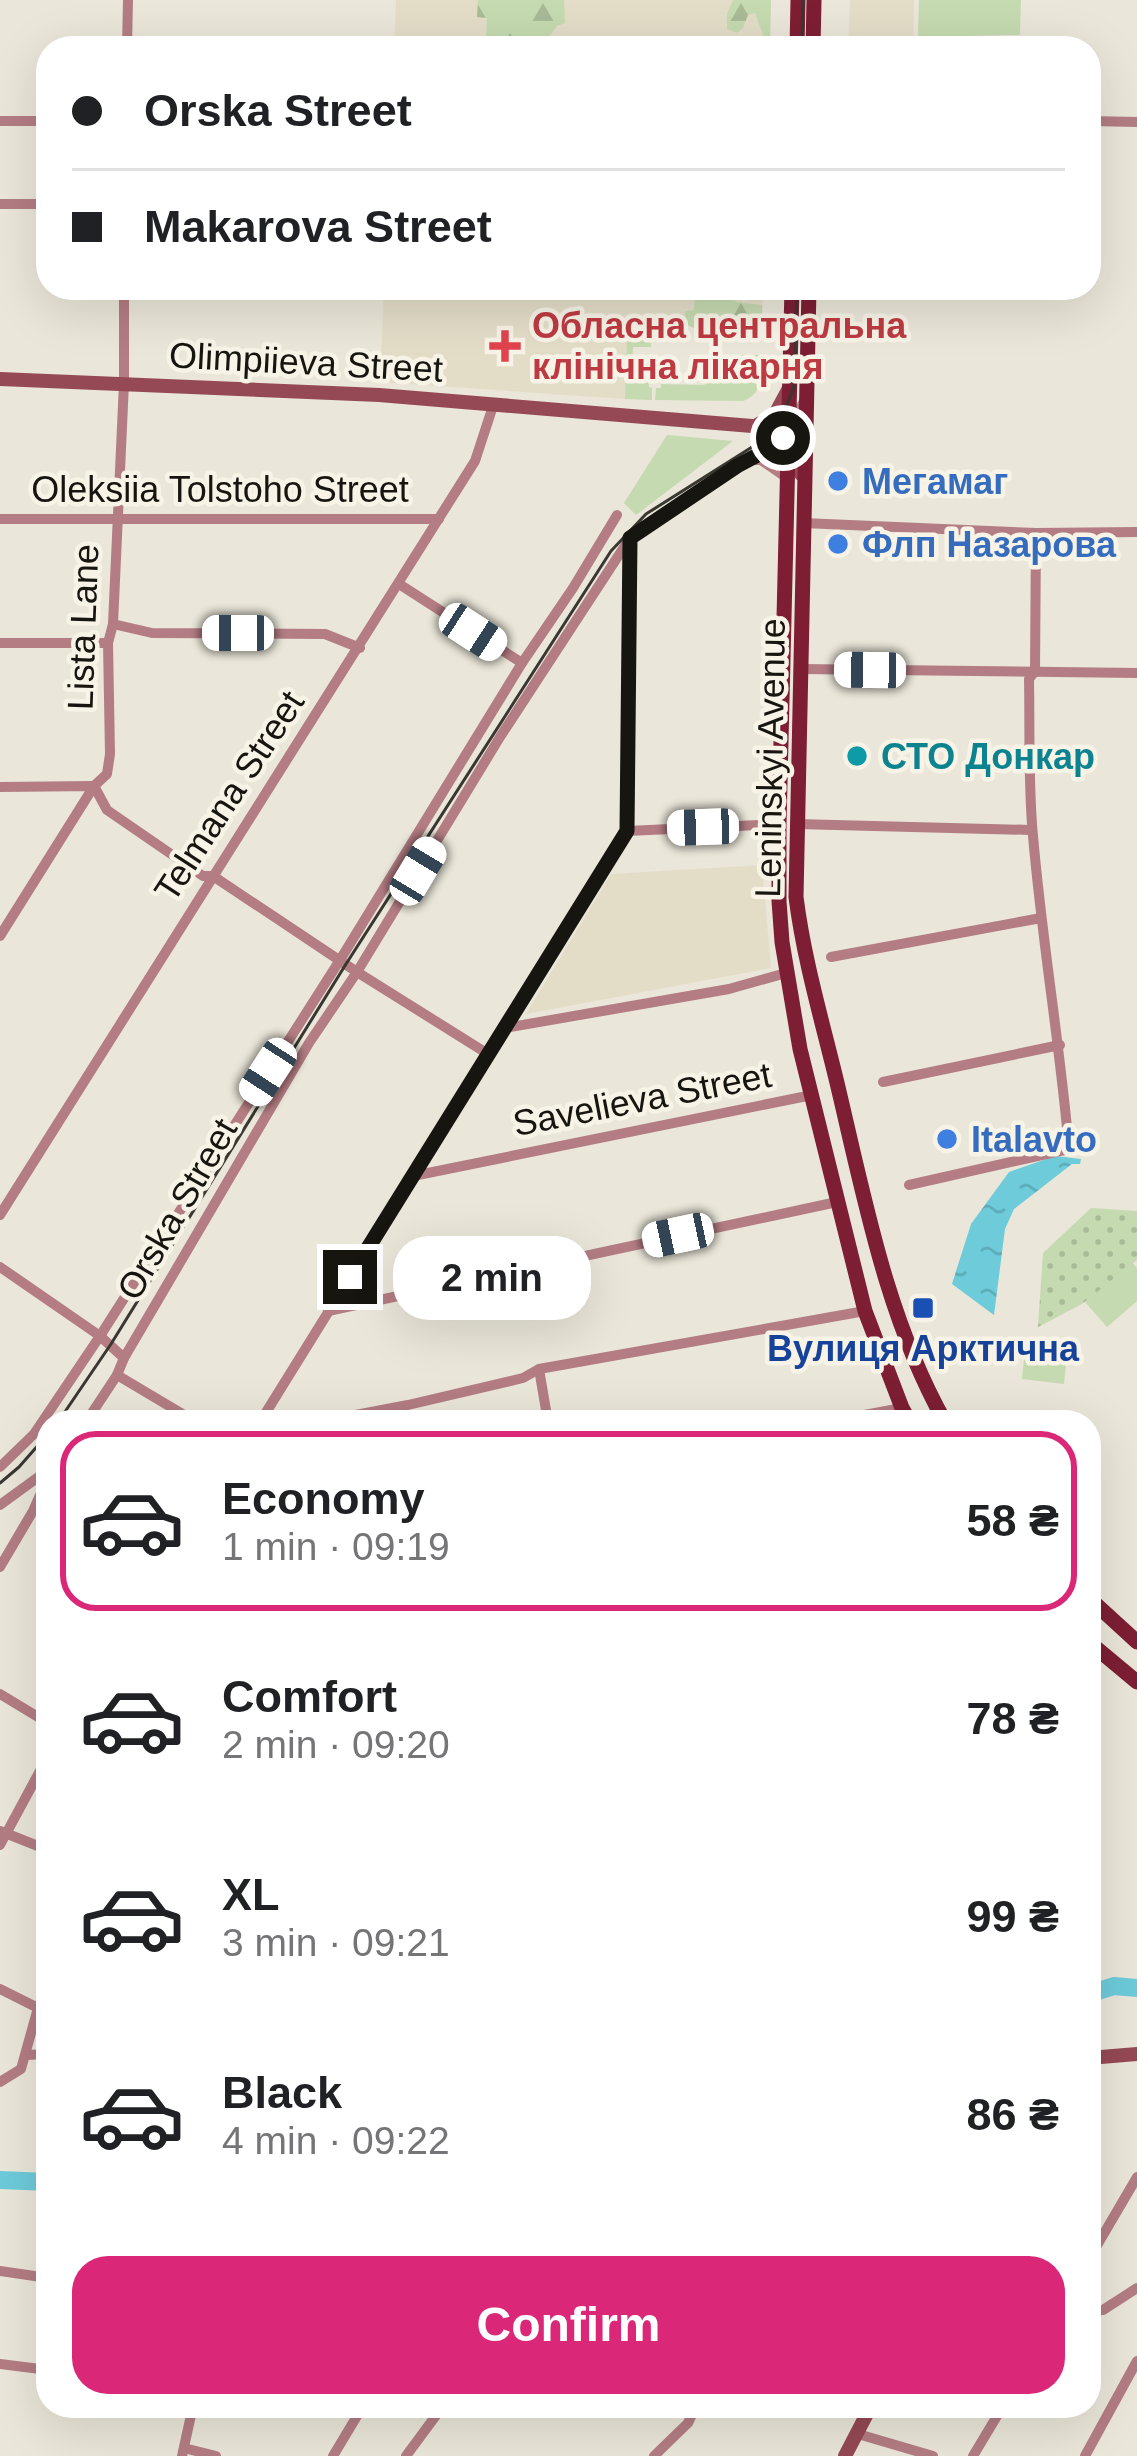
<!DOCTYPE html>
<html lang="en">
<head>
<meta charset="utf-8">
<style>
  body { margin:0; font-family:Helvetica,sans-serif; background:#f2f2f2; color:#202124; height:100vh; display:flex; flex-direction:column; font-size:45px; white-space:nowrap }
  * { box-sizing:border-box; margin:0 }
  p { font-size:39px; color:#757577 }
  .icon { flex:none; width:66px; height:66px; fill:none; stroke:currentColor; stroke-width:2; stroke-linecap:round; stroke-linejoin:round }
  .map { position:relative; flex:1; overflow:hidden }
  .details { position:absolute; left:36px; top:1410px; width:1065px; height:1008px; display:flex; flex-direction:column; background:#fff; border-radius:36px; box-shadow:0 12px 48px #0002 }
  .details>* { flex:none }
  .top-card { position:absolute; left:36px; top:36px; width:1065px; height:264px; border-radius:36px; box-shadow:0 12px 48px #0002; display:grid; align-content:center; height:264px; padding:0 36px; background:#fff }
  .end { position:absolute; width:54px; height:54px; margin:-27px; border:15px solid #161510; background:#fff; box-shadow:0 0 0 6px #fff }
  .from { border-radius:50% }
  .bubble { position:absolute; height:84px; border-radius:36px; background:#fff; box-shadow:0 12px 48px #0002; font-size:39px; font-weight:700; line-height:84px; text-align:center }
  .car { position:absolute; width:36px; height:72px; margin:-36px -18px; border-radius:15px; box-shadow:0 0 9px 3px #0007; background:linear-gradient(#fff 24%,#345 0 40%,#fff 0 76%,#345 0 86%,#fff 0) }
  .top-card b { display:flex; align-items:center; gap:42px; height:114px; font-size:45px }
  .top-card b+b { border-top:3px solid #e0e0e0 }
  .top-card i { width:30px; height:30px; background:#202124 }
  ul { padding:21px 0 0; list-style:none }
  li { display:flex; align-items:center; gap:36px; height:180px; margin:0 24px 18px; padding:0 12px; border:6px solid transparent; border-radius:36px }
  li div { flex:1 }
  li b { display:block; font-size:45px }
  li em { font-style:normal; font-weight:700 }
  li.on { border-color:#db2777 }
  li>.icon { width:108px; height:108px; stroke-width:1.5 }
  .button { display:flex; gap:24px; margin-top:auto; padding:24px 36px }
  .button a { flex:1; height:138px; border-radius:36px; background:#db2777; color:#fff; font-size:48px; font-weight:700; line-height:138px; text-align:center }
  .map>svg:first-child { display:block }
  .built { fill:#e3ddc8 }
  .green { fill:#c5dab0 }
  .forest { fill:url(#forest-firs) }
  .park { fill:url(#park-dots) }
  .water { fill:url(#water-ripples) }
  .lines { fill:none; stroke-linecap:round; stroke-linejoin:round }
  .river { stroke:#6dcbda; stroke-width:18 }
  .street { stroke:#b37d83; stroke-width:10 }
  .secondary { stroke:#954954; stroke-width:14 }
  .primary { stroke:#7d1e34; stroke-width:15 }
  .tram { stroke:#393731; stroke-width:3 }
  .route { stroke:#161510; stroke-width:15 }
  .health-dot { fill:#e0444e; stroke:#f7f3e6; stroke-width:4.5 }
  .shop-dot { fill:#3f7fe0; stroke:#f7f3e6; stroke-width:4.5 }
  .culture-dot { fill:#0f9aa8; stroke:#f7f3e6; stroke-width:4.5 }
  .transit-dot { fill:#1a4fb4; stroke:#f7f3e6; stroke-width:4.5 }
  .labels { text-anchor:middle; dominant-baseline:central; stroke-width:9; stroke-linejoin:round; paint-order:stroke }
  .health-label { font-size:36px; font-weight:bold; fill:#be3a42; stroke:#f7f3e6; text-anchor:start }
  .street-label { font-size:36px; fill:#161510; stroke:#f7f3e6 }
  .shop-label { font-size:36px; font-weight:bold; fill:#366cbe; stroke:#f7f3e6; text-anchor:start }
  .culture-label { font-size:36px; font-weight:bold; fill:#0d838f; stroke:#f7f3e6; text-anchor:start }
  .transit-label { font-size:36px; font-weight:bold; fill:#164399; stroke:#f7f3e6 }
</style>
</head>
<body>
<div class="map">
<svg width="1137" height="2456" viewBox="0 0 1137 2456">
  <defs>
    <pattern id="forest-firs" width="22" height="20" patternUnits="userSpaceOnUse" patternTransform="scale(3)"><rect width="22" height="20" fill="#c5dab0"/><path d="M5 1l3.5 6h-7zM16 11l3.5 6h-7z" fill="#a8ba96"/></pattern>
    <pattern id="park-dots" width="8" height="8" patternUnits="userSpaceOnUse" patternTransform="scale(3)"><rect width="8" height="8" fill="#c5dab0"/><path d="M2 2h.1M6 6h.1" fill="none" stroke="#a8ba96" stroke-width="1.8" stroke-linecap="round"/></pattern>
    <pattern id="water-ripples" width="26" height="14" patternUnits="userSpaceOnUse" patternTransform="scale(3)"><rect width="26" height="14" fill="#6dcbda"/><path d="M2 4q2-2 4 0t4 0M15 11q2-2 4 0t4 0" fill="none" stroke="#5eadba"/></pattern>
  </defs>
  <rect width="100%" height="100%" fill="#eae6d9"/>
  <!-- built -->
  <g class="built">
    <polygon points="396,0 771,0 770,48 394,48"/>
    <polygon points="850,0 914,0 913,48 848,48"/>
    <polygon points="384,288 763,288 762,326 633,325 628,328 625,399 380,382"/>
    <polygon points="762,865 771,968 526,1014 611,874"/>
  </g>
  <!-- green -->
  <g class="green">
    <polygon points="919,0 1021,0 1020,35 918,37"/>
    <polygon points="627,339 651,339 651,347 633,347 632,367 651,368 651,372 648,373 649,387 652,388 652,400 625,399"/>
    <path d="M726 355H762C762 375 764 393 743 401L655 400 656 388H661V384L704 385 725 365Z"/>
    <polygon points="667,435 733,441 636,515 624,503"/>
    <polygon points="1131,1261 1137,1268 1137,1301 1107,1327 1085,1302"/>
    <polygon points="1025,1349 1067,1354 1064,1384 1022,1379"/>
  </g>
  <!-- forest -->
  <g class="forest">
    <polygon points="478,0 564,0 565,23 557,26 541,48 477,48 477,37 486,36 487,18 477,17"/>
    <polygon points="733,0 771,0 770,48 729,48 733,42 758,41 763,35 755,13 748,15 743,28 737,33 727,29 727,14"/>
    <path d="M695 288H739L735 302 762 305V326L751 325 745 320 744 313C728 327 701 338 684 322L686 311 694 310Z"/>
  </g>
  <!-- park -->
  <polygon class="park" points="1091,1208 1137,1211 1137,1260 1082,1304 1038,1327 1043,1253"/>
  <!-- water -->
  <polygon class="water" points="1055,1156 1081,1159 1080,1164 1072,1164 1014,1209 1005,1229 994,1315 952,1284 971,1224 1009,1172"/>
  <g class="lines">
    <!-- river -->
    <g class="river">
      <polyline points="1089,1994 1114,1986 1137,1988"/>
      <polyline points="0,2180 48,2182"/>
    </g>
    <!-- street -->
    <g class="street">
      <polyline points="127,48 128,0"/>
      <polyline points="0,121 48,121"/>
      <polyline points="1089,121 1137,122"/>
      <polyline points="0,204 48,204"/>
      <polyline points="751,460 761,460 786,477"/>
      <polyline points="0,519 439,519"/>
      <polyline points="803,523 1036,533 1137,532"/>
      <polyline points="399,584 522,663"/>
      <polyline points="113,624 152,633 325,634 360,648"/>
      <polyline points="0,643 108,643"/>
      <polyline points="800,669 1137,673"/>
      <polyline points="0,787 94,786 107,810 203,876 213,876 357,972 488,1054"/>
      <polyline points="796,824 1032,830"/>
      <polyline points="627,831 779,824"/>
      <polyline points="0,936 94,786 107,774 110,754 108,643 113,624 124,383 124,288"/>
      <polyline points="831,957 1041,918"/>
      <polyline points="505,1028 729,989 786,973"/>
      <polyline points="883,1082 1060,1045"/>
      <polyline points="413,1176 812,1095"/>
      <path d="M909 1185 1069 1149C1060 1044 1042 941 1033 836 1028 784 1030 731 1029 679L1035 671 1036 533"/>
      <polyline points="0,1215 475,461 494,403"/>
      <polyline points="0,1267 100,1336 124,1358"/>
      <polyline points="328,1311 837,1202"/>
      <polyline points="539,1369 548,1422"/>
      <polyline points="117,1375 196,1422"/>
      <polyline points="86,1422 117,1375 124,1358 309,1043 357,972 500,737 630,538 738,466 778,444 790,430 803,403"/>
      <polyline points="260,1422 627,831 630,542"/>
      <polyline points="319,1422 408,1405 523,1378 539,1369 865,1311"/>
      <polyline points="827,1422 902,1408"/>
      <polyline points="0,1467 34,1434 100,1336 340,960 522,663 573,588 617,515"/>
      <polyline points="0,1505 48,1470"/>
      <polyline points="0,1567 33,1511 48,1477"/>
      <polyline points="0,1694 48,1723"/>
      <polyline points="0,1831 48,1850"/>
      <polyline points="0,1845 48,1756"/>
      <polyline points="0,1989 38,2008"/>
      <polyline points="26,2055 48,2054"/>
      <polyline points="0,2082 21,2069 38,2008 48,1985"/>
      <polyline points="1089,2259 1137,2177"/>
      <polyline points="0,2271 48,2278"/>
      <polyline points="1089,2311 1103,2310 1137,2288"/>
      <polyline points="0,2364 48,2370"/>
      <polyline points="858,2434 933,2456"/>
      <polyline points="184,2448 216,2456"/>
      <polyline points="182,2456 193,2406"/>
      <polyline points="333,2456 363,2406"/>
      <polyline points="406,2456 443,2406"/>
      <polyline points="654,2456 688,2423 696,2406"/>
      <polyline points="973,2456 1003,2406"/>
      <polyline points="1085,2456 1137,2361"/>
    </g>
    <!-- secondary -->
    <g class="secondary">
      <path d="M0 379 379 395 752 426C781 430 795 446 801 474"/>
      <polyline points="757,425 774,416 788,390"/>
      <polyline points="1089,2058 1137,2054"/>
      <polyline points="845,2456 871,2406"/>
    </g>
    <!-- primary -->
    <g class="primary">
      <polyline points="797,48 798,0"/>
      <polyline points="813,48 814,0"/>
      <polyline points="792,288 779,824 779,901 782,942 800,1049 865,1311 902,1408 910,1422"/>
      <path d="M809 288 796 897C804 961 823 1024 838 1087 865 1201 887 1319 945 1422"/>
      <polyline points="1089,1598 1137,1642"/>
      <polyline points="1089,1642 1137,1682"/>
    </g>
    <!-- tram -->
    <g class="tram">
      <polyline points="802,48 803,0"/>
      <polyline points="58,1422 111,1344 346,964 611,551 646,514 760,442 781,419 794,387 797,288"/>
      <polyline points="0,1483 19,1467 48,1434"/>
    </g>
  </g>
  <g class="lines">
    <!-- route -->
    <polyline class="route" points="350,1277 627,831 630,538 737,466 778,444 783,438"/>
  </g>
  <!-- markers -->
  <path class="health-dot" d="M499 328h12v12h12v12h-12v12h-12v-12h-12v-12h12z"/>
  <g class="shop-dot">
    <circle cx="838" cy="481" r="12"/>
    <circle cx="838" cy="544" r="12"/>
    <circle cx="947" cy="1139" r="12"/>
  </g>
  <circle class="culture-dot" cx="857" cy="756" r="12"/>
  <rect class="transit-dot" x="911" y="1296" width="24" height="24" rx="6"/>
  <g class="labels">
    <!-- health labels -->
    <g class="health-label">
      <text x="532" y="325">Обласна центральна<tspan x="532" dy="41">клінічна лікарня</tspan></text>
    </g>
    <!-- street labels -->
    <g class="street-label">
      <text transform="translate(306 362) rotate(3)">Olimpiieva Street</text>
      <text x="220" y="489">Oleksiia Tolstoho Street</text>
      <text transform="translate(83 627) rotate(-88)">Lista Lane</text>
      <text transform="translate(770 758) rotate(-89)">Leninskyi Avenue</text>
      <text transform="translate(229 796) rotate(-57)">Telmana Street</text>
      <text transform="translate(642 1099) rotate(-11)">Savelieva Street</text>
      <text transform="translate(177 1209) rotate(-60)">Orska Street</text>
    </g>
    <!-- shop labels -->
    <g class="shop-label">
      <text x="862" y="481">Мегамаг</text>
      <text x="862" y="544">Флп Назарова</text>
      <text x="971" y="1139">Italavto</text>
    </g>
    <!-- culture labels -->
    <g class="culture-label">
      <text x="881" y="756">СТО Донкар</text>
    </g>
    <!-- transit labels -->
    <g class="transit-label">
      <text x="923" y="1348">Вулиця Арктична</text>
    </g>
  </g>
</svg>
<i class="end from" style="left:783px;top:438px"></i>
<i class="end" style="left:350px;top:1277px"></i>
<div class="bubble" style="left:393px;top:1236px;width:198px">2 min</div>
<i class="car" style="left:473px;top:632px;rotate:123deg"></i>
<i class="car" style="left:238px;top:633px;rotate:270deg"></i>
<i class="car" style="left:870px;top:670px;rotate:271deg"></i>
<i class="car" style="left:703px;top:827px;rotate:268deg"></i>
<i class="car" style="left:418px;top:871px;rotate:31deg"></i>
<i class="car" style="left:268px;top:1072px;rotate:213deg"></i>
<i class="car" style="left:678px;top:1235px;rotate:258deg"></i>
<div class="top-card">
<b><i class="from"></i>Orska Street</b>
<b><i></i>Makarova Street</b>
</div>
<section class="details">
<ul>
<li class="on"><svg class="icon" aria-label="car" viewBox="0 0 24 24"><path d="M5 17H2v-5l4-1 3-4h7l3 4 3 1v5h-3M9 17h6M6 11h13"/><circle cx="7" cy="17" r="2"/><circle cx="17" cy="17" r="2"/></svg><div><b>Economy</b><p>1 min · 09:19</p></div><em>58 ₴</em></li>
<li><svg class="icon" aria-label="car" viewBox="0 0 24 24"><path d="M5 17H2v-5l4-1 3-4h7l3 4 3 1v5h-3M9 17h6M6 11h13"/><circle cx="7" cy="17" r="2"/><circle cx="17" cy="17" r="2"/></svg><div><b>Comfort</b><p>2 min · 09:20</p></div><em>78 ₴</em></li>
<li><svg class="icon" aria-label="car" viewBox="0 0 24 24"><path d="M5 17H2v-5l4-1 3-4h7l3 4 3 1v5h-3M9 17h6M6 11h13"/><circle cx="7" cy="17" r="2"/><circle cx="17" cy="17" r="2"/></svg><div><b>XL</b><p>3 min · 09:21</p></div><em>99 ₴</em></li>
<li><svg class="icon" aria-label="car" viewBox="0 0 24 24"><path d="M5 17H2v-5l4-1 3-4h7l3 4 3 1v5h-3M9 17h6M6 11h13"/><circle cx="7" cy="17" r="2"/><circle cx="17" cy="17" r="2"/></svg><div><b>Black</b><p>4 min · 09:22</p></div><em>86 ₴</em></li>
</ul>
<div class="button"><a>Confirm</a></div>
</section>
</div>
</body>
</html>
